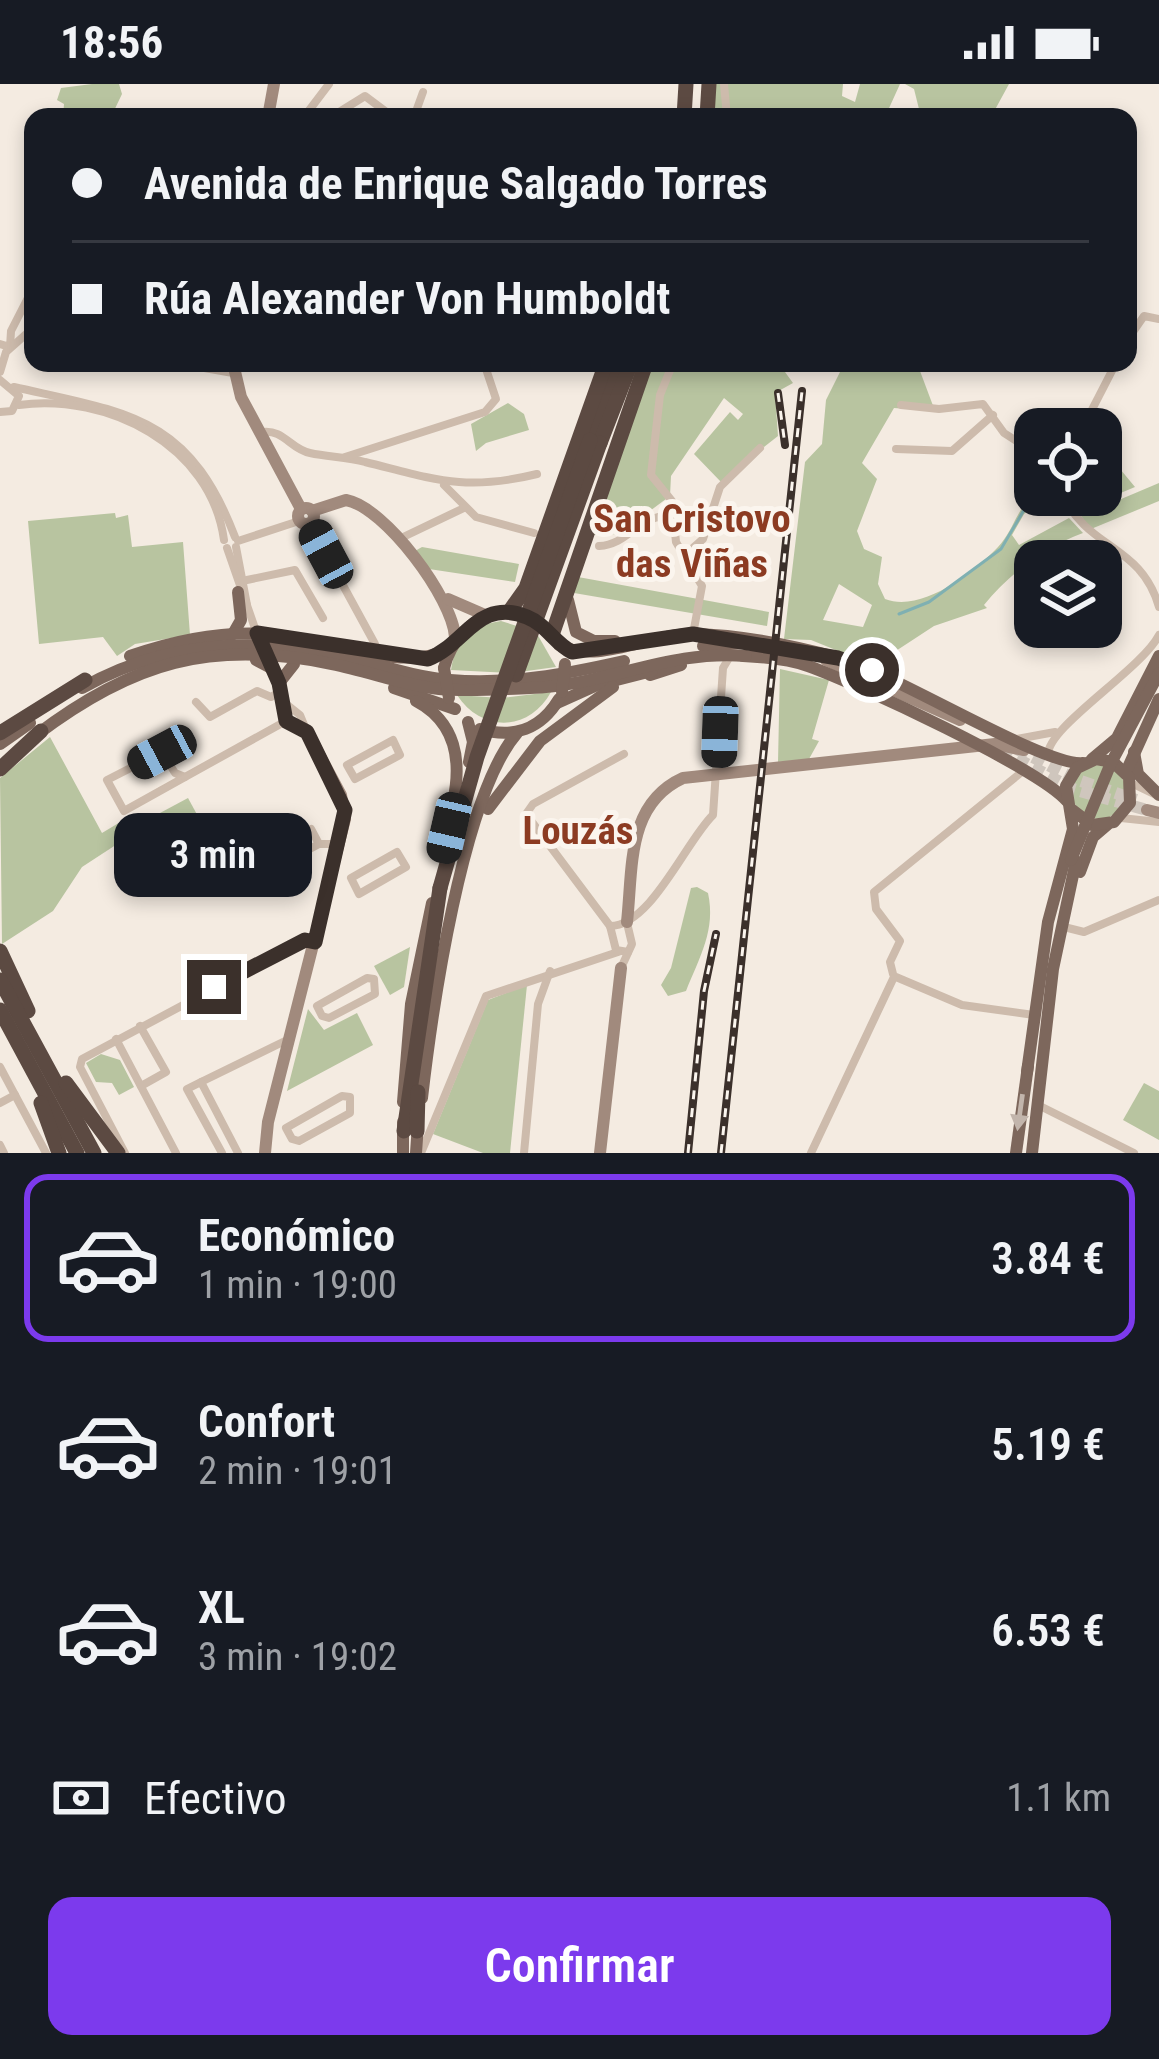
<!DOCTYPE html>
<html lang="es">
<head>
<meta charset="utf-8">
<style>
  body { margin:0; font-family:"Roboto Condensed",sans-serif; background:#242831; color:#f1f3f6; height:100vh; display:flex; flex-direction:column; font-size:45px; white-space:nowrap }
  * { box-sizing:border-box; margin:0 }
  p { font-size:39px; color:#9ea1a6 }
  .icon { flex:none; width:66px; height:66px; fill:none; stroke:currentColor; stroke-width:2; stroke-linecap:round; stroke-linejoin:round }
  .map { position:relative; height:1069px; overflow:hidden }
  .drawer { display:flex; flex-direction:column; background:#171b24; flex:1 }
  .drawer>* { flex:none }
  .hud { position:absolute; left:24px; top:24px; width:1113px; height:264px; border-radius:24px; box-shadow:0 6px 18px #0003; display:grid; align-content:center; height:264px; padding:0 48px; background:#171b24 }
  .tools { position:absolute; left:1014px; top:324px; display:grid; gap:24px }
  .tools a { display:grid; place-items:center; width:108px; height:108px; border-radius:24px; background:#171b24; box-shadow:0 6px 18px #0003; font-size:60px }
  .end { position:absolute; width:54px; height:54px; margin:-27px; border:15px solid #3b302b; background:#fff; box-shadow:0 0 0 6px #fff }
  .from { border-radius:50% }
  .bubble { position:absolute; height:84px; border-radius:24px; background:#171b24; box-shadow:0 6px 18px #0003; font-size:39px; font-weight:600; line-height:84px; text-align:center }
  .car { position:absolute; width:36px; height:72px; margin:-36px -18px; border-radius:15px; box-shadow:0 0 9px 3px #0007; background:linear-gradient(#222 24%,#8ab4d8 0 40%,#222 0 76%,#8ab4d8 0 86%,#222 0) }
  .hud b { display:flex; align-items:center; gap:42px; height:114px; font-size:45px }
  .hud b+b { border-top:3px solid #363941 }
  .hud i { width:30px; height:30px; background:#f1f3f6 }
  ul { padding:21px 0 0; list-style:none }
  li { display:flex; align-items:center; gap:36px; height:168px; margin:0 24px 18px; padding:0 24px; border:6px solid transparent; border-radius:24px }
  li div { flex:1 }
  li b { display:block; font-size:45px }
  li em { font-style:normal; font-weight:600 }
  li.current { border-color:#7c3aed }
  li>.icon { width:108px; height:108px; stroke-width:1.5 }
  .pay { display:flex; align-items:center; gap:30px; height:132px; padding:0 48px; font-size:45px }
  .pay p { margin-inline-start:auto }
  .primary-button { display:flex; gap:24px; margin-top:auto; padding:24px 48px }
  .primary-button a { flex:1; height:138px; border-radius:24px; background:#7c3aed; color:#fff; font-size:48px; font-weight:600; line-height:138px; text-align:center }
  .status { display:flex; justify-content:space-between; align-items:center; height:84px; padding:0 60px; background:#171b24; direction:ltr }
  .status svg { height:33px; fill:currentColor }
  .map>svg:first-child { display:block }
  .green { fill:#b8c4a0; fill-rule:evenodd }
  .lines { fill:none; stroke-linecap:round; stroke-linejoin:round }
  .stream { stroke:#7fb0b2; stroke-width:3 }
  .secondary-tunnel { stroke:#cfc6bd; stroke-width:12; stroke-dasharray:12 6; stroke-linecap:butt }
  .street { stroke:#cdbbac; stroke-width:8 }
  .secondary { stroke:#a18a7d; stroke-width:12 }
  .primary { stroke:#7d675c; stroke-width:12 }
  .highway { stroke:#5c4a42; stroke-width:15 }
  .rail-casing { stroke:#3b302b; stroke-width:8 }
  .rail { stroke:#fbf5ee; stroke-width:3; stroke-dasharray:9; stroke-linecap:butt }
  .street-bridge { stroke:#cdbbac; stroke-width:8 }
  .primary-bridge { stroke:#7d675c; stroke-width:12 }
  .highway-bridge { stroke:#5c4a42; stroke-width:15 }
  .oneway { fill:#c2b5ac }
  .route { stroke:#3b302b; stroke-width:15 }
  .labels { text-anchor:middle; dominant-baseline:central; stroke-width:10; stroke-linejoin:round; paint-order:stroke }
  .neighbourhood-label { font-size:39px; font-weight:bold; fill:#8c3b22; stroke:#fbf5ee }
</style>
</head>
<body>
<div class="status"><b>18:56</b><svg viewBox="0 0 49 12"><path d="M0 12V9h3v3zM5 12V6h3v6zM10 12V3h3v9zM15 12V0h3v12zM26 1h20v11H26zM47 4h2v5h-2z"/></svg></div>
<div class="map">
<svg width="1159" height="1069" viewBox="0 0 1159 1069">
  <rect width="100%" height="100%" fill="#f4ebe1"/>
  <!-- green -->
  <g class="green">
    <polygon points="92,0 119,0 122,10 111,33 63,33 64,20 57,16 61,4"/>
    <polygon points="712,0 843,0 842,12 855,18 860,0 900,0 885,33 710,33"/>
    <polygon points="905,0 1009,0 991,33 921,33 914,5"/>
    <path d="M653 279H917L935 327 894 324 862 379 877 395 857 447 864 465 882 473 878 500 885 515C921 529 972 490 998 463 1014 446 1016 425 1035 409L1040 417 1024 430 1012 451 1019 461 1069 434 1083 449C1045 463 1010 489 984 521L987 524 934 542 879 578 868 579 811 556 784 555 805 378 822 360 826 316 841 286 785 288 793 299 775 309 778 352 764 363 760 360 721 398 694 370 730 328 738 336 743 330 724 314 671 392 670 412 619 450 591 451ZM839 500 872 521 863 543 823 536Z"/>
    <polygon points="508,319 524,330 529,346 486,359 476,367 471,340"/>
    <polygon points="1101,362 1135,403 1075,428 1066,411 1101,411"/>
    <polygon points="1159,399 1159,417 1091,445 1081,432"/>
    <polygon points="115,429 116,434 128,431 132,463 183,458 190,551 135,560 117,572 103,553 39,560 28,437"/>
    <polygon points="422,463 519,480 515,498 429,485 415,467"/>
    <polygon points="578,493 769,528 767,542 574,509"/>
    <path d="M501 537 536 548 556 583 512 589 451 586C455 556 472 541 501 537Z"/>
    <polygon points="780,585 829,596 812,655 819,657 809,675 778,678"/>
    <path d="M551 608C529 648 482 649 457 611L501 614Z"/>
    <polygon points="50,653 102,749 122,737 128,753 82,783 53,827 2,860 0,694"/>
    <circle cx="1099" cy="708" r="27"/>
    <polygon points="188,714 200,736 157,759 145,737"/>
    <path d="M697 803 708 809C716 846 700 872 686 907L668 912 661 901 671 884 691 804Z"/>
    <polygon points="410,863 404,903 390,911 374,882"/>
    <polygon points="527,901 510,1069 483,1069 433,1050 488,916"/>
    <polygon points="308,925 324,946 357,929 373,961 287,1007"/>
    <polygon points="101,970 120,976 134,1003 119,1011 112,999 96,998 86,979"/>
    <polygon points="1144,999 1159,1007 1159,1056 1123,1036"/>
  </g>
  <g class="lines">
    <!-- stream -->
    <polyline class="stream" points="899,530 929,518 1001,465 1031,414"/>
    <!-- secondary-tunnel -->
    <g class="secondary-tunnel">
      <polyline points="1017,665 1075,695 1136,716"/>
      <polyline points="1001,666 1073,705 1147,726"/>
    </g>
    <!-- street -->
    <g class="street">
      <polyline points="724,0 727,33"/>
      <polyline points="336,30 365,12 393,33"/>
      <polyline points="304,33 329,0"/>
      <polyline points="314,33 336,32"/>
      <polyline points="414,33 423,8"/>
      <polyline points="1128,255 1144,232 1159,235"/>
      <polyline points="0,260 10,263 11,247 33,204"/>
      <polyline points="176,279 233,289"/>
      <polyline points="673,279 660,311 651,391 672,417 676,458 702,502 693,550"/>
      <polyline points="0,288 6,268 33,244"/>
      <polyline points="0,296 19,312 12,327 0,328"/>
      <path d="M14 303C129 329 189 332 235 453"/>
      <path d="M19 321C107 309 211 361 224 456"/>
      <polyline points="901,321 939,325 983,320 1004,349 1035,369"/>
      <polyline points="1082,345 1116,279"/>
      <path d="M262 348C284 345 290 365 310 369 328 373 347 373 365 378 434 395 464 408 537 390"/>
      <polyline points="896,365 952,367 993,331"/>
      <polyline points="345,373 485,328 496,315 484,279"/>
      <polyline points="444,401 476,433 534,449"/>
      <path d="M1063 411C1088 466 1141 460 1159 523"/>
      <polyline points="309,439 375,560"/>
      <polyline points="399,455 464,424"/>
      <polyline points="238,457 299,437"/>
      <path d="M599 462C631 460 636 430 676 431"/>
      <polyline points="236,463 247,521"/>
      <polyline points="227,464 258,553"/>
      <polyline points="685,471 703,455 720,403 760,364"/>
      <polyline points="242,497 295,486 323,534"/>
      <polyline points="271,581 286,637"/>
      <polyline points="196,618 210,633 257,607 271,613 281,607"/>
      <polyline points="285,619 300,631 307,648"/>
      <polyline points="1017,655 1055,648"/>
      <polygon points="393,656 400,671 355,695 347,681"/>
      <polygon points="162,668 175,689 185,693 124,727 107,696"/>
      <polyline points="624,670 533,720 526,730 610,842 616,866 628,868"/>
      <path d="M1048 672C1045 644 1140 587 1159 551"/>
      <polyline points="185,693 286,637"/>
      <polyline points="1131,699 1158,712"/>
      <polyline points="1121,734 1159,738"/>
      <polyline points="319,760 311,745 240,783 248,798 319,760 338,760"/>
      <polygon points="397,768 406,783 359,810 351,794"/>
      <path d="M610 842C651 842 686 757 713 731L723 584 729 574"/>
      <polyline points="1068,844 1084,848 1159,816"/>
      <polyline points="621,884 632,860 627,839"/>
      <polyline points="893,890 890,878 900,857 876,825 874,808 1023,687"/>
      <polyline points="896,893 962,921 1034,931"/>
      <polygon points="367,894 374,895 375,910 329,934 322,932 317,922"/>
      <polyline points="140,942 166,988 141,1002"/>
      <polyline points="116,955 176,1069"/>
      <polyline points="0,983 46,1069"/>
      <polyline points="201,998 287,956"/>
      <polygon points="342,1012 350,1013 350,1029 299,1057 292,1055 286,1044"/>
      <polyline points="0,1019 15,1011"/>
      <polyline points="1038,1021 1134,1069"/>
      <polyline points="0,1061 4,1069"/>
      <polyline points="125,1069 80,983 82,975 305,856 313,858"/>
      <polyline points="222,1069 187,1005 201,998 238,1069"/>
      <polyline points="421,1069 486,912 618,868"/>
      <polyline points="524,1069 538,920 550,887"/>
      <polyline points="811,1069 893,895"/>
    </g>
    <!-- secondary -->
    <g class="secondary">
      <polyline points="268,33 274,0"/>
      <polyline points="233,279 241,313 301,425"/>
      <circle cx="306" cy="432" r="8"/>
      <path d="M312 427 346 416C385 423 453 515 455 553"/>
      <polyline points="448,515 485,531"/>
      <polyline points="826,576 960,636"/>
      <polyline points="1147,726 1159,729"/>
      <path d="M627 838C633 784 626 720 683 694L995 660 1024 666"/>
      <polyline points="265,1069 268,1038 345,735 341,711 307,648"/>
      <polyline points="600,1069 621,884"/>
    </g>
    <!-- primary -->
    <g class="primary">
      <polyline points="568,516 576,548 594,557 615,557"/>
      <polyline points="233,550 241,536 238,508"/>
      <path d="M559 561C599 581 650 549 694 550 739 551 795 562 839 574 894 589 1045 683 1083 679"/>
      <polyline points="703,562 743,559"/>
      <path d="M130 572C173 557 220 547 267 550 317 553 407 591 449 564"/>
      <path d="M743 572C764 573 788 575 808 582 856 599 1038 684 1067 717"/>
      <polyline points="256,576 273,585"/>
      <path d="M444 584C458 530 516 508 554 554"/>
      <polyline points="650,591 681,581"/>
      <polyline points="279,599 294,580"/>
      <path d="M82 604C165 557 258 552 351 574 383 582 416 593 450 596 510 601 566 590 624 577"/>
      <polyline points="394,604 455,625"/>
      <path d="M416 617C456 638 462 677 453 718"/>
      <polyline points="557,619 597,601 652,587"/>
      <polyline points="468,638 473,658 469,678"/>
      <path d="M480 645C514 655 541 645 559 615"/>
      <path d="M35 652C132 578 211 555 332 580 368 587 403 601 439 605 469 608 500 605 530 604 604 602 670 565 746 572"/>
      <polyline points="0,660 30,639"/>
      <polyline points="1134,668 1138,690 1159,711"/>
      <polyline points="1092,675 1117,654 1159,572"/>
      <polyline points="1126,688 1159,615"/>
      <polyline points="488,725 540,657 613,603"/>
      <polyline points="444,764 458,714"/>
      <polyline points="1080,788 1093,753 1107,741"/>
      <polyline points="1027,988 1048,838 1073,745 1066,702 1077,684 1096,675 1113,678 1129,693 1130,719 1114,738 1092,741 1071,725"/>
      <path d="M422 1014C432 927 462 713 517 649"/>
      <polyline points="403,1018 411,920 432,819"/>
      <polyline points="403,1069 403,1038"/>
      <polyline points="416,1069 418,1040"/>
      <polyline points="1016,1069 1028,982"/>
      <polyline points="1032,1069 1053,885 1076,777"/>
    </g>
    <!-- highway -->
    <g class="highway">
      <polyline points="684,33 686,0"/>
      <polyline points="707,33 709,0"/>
      <polyline points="590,355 618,279"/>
      <polyline points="600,359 631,279"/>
      <polyline points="509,528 526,504 606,279"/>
      <polyline points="552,551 646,279"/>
      <polyline points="0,649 85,596"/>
      <polyline points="0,685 41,647"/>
      <polyline points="0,867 28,927"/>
      <polyline points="0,896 94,1069"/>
      <polyline points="0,926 77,1069"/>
      <polyline points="66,999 118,1069"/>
      <polyline points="41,1019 59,1069"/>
      <polyline points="404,1047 440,804"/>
      <polyline points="417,1047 418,1008"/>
    </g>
    <!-- rail casing -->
    <g class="rail-casing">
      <g id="rail">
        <polyline points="778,309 785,361"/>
        <polyline points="688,1069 704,907 716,850"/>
        <polyline points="721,1069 802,307"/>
      </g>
    </g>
    <!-- rail -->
    <use href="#rail" class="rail"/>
    <!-- street-bridge -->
    <polyline class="street-bridge" points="258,553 268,574"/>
    <!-- primary-bridge -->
    <g class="primary-bridge">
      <polyline points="444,584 449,614"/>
      <polyline points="562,608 565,580"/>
      <polyline points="1071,776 1111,679 1159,589"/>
    </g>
    <!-- highway-bridge -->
    <g class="highway-bridge">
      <polyline points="516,591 600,359"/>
      <polyline points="440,804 477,673 590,356"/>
    </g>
  </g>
  <!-- one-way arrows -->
  <defs><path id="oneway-solid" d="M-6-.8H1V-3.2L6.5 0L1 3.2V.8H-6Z" transform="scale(3)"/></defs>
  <use class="oneway" href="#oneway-solid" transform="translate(1020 1028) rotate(98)"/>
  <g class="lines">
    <!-- route -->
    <path class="route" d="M214 903 305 856 315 858 345 726 307 648 286 637 279 599 257 549 428 575C465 561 478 513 527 533 547 541 554 559 572 568L693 550 838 574 872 586"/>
  </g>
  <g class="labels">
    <!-- neighbourhood labels -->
    <g class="neighbourhood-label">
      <text x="692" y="435">San Cristovo<tspan x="692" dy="45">das Viñas</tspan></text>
      <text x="578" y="747">Louzás</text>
    </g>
  </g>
</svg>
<div class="tools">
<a><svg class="icon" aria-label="locate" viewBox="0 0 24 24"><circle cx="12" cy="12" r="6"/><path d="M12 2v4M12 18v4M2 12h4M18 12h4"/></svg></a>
<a><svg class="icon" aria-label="layers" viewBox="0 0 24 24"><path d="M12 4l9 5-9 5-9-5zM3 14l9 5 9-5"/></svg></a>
</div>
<i class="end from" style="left:872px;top:586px"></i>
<i class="end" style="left:214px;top:903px"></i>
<div class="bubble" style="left:114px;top:729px;width:198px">3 min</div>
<i class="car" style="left:326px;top:470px;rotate:332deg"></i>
<i class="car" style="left:720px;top:648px;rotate:182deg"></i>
<i class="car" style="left:162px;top:668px;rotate:242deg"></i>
<i class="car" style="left:449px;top:744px;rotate:193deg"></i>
<div class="hud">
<b><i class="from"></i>Avenida de Enrique Salgado Torres</b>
<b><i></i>Rúa Alexander Von Humboldt</b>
</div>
</div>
<section class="drawer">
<ul>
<li class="current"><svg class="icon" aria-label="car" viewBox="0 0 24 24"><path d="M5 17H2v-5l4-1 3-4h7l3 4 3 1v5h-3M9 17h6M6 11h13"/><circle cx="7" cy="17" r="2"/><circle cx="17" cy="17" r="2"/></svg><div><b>Económico</b><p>1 min · 19:00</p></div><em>3.84 €</em></li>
<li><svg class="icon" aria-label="car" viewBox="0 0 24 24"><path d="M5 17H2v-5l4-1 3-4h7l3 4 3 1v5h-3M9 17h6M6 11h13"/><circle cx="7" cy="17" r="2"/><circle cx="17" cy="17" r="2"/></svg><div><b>Confort</b><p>2 min · 19:01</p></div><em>5.19 €</em></li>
<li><svg class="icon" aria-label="car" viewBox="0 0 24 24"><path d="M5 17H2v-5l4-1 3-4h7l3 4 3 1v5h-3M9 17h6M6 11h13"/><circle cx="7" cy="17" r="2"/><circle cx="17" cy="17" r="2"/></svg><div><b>XL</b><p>3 min · 19:02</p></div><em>6.53 €</em></li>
</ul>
<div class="pay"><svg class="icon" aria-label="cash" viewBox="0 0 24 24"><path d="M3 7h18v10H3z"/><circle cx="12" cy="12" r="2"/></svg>Efectivo<p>1.1 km</p></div>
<div class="primary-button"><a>Confirmar</a></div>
</section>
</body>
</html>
